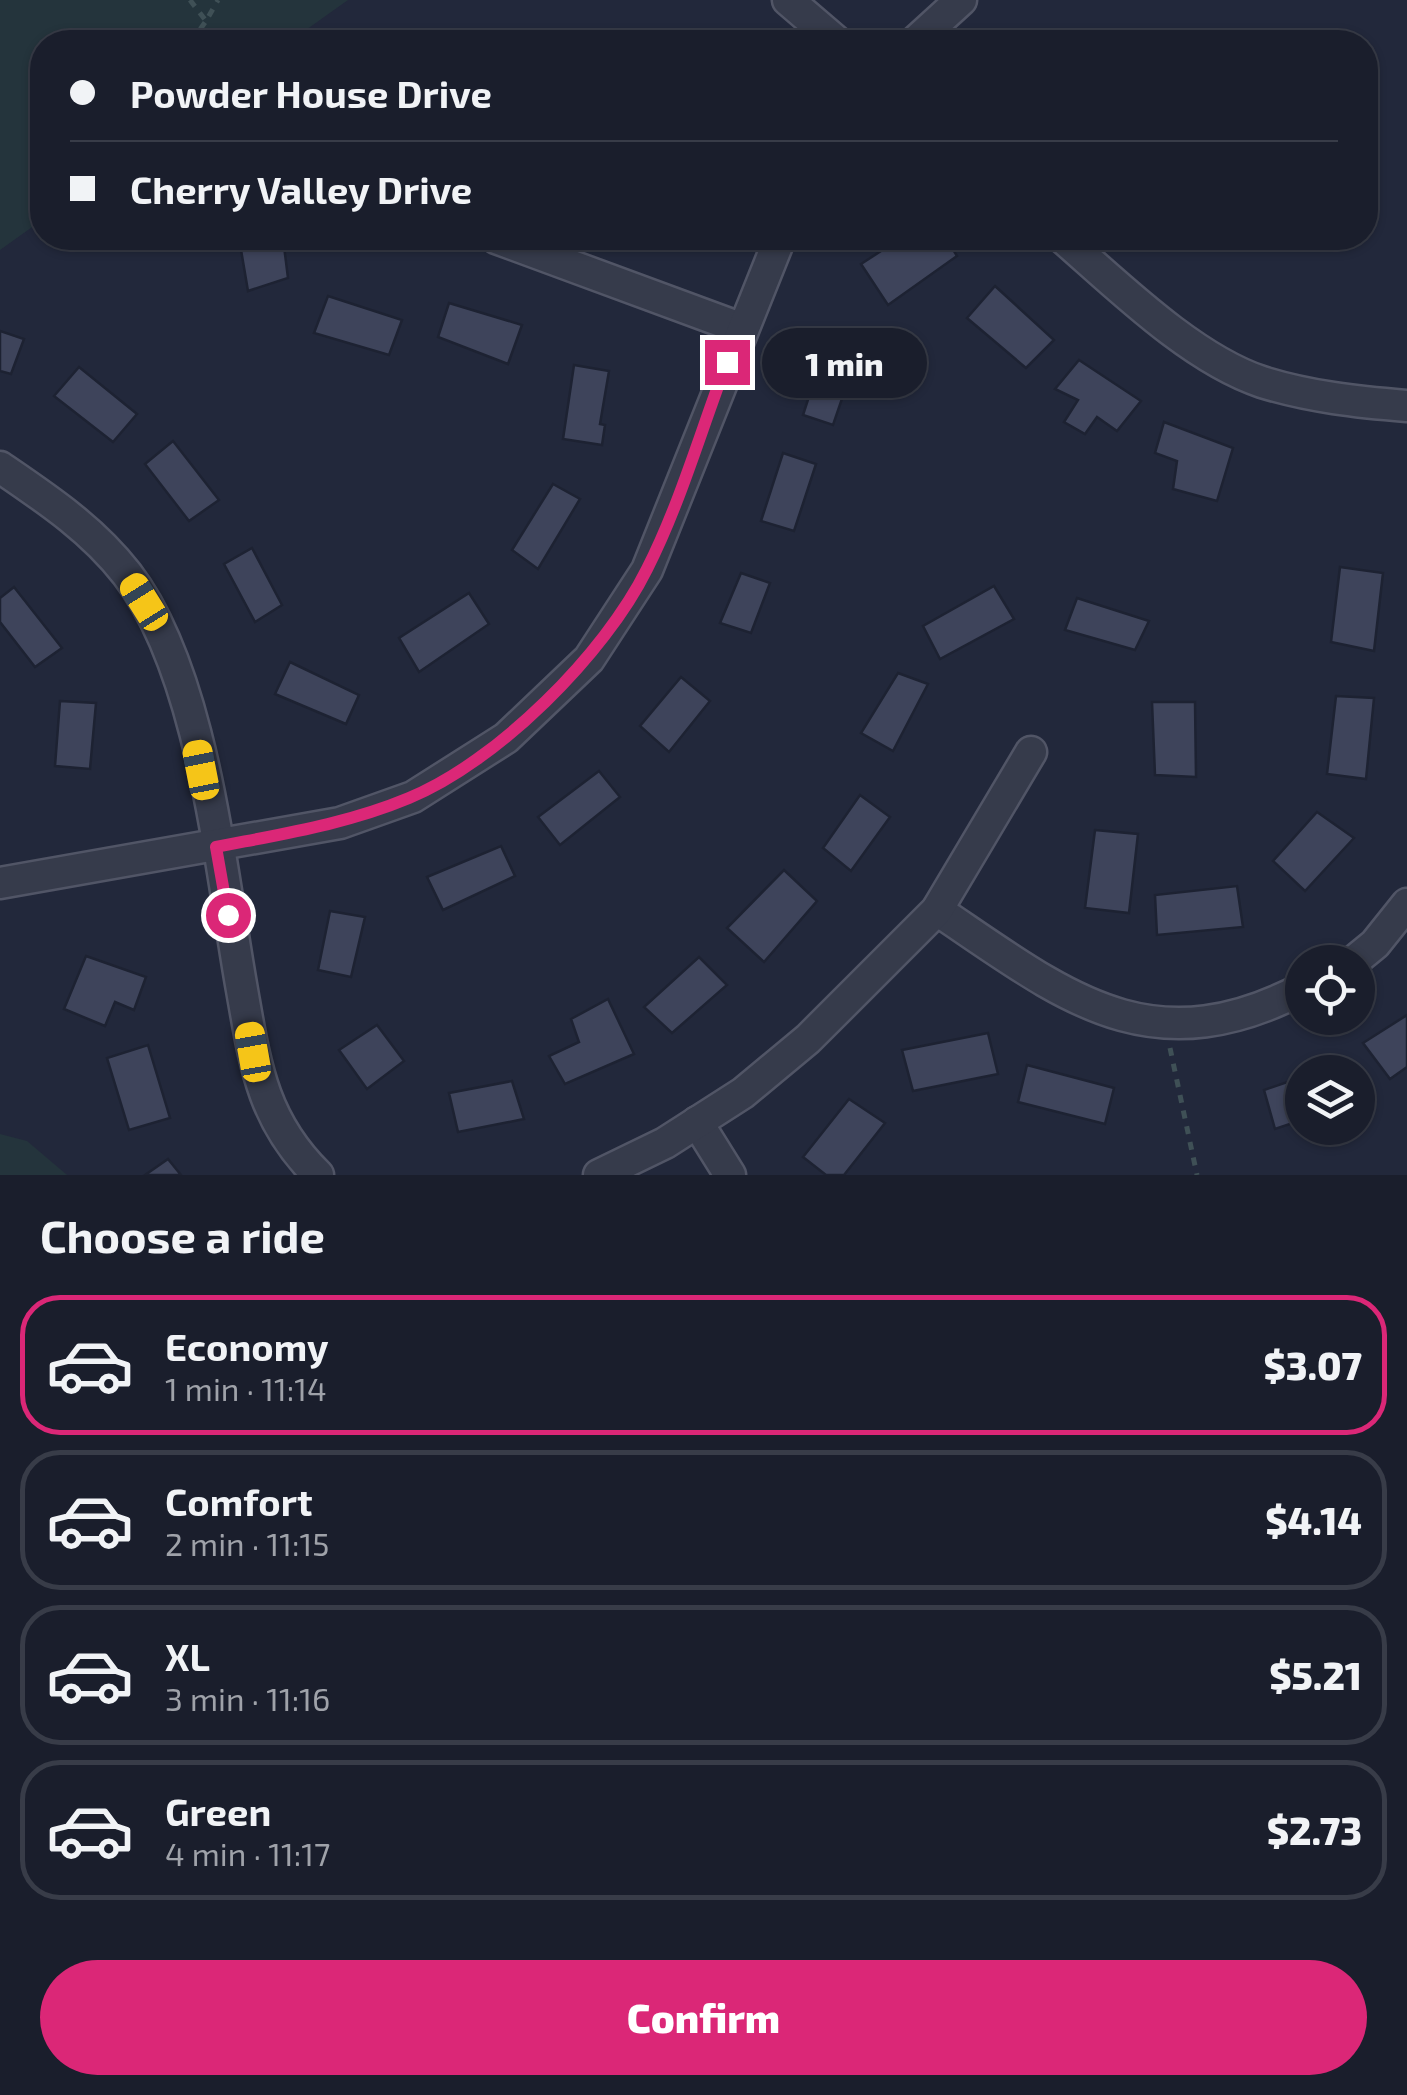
<!DOCTYPE html>
<html lang="en">
<head>
<meta charset="utf-8">
<style>
  body { margin:0; font-family:"Exo 2",sans-serif; background:#232734; color:#f1f3f6; height:100vh; display:flex; flex-direction:column; font-size:38px; white-space:nowrap }
  * { box-sizing:border-box; margin:0 }
  p { font-size:32px; color:#9fa2a9 }
  .icon { flex:none; width:55px; height:55px; fill:none; stroke:currentColor; stroke-width:2; stroke-linecap:round; stroke-linejoin:round }
  .map { position:relative; height:1175px; overflow:hidden }
  .side { display:flex; flex-direction:column; background:#1a1e2c; flex:1 }
  .side>* { flex:none }
  .top-card { position:absolute; left:30px; top:30px; width:1348px; height:220px; border-radius:40px; box-shadow:0 2px 8px #0004,0 0 0 2px #383c48; display:grid; align-content:center; height:220px; padding:0 40px; background:#1a1e2c }
  .buttons { position:absolute; left:1285px; top:945px; display:grid; gap:20px }
  .buttons a { display:grid; place-items:center; width:90px; height:90px; border-radius:50%; background:#1a1e2c; box-shadow:0 2px 8px #0004,0 0 0 2px #383c48; font-size:50px }
  .end { position:absolute; width:45px; height:45px; margin:-22px; border:12px solid #db2777; background:#fff; box-shadow:0 0 0 5px #fff }
  .from { border-radius:50% }
  .bubble { position:absolute; height:70px; border-radius:35px; background:#1a1e2c; box-shadow:0 2px 8px #0004,0 0 0 2px #383c48; font-size:32px; font-weight:800; line-height:70px; text-align:center }
  .car { position:absolute; width:30px; height:60px; margin:-30px -15px; border-radius:12px; box-shadow:0 0 8px 2px #0007; background:linear-gradient(#f5c518 24%,#345 0 40%,#f5c518 0 76%,#345 0 86%,#f5c518 0) }
  .top-card b { display:flex; align-items:center; gap:35px; height:95px; font-size:38px }
  .top-card b+b { border-top:2px solid #383c48 }
  .top-card i { width:25px; height:25px; background:#f1f3f6 }
  ul { padding:0; list-style:none }
  li { display:flex; align-items:center; gap:30px; height:140px; margin:0 20px 15px; padding:0 20px; border:5px solid #383c48; border-radius:40px }
  li div { flex:1 }
  li b { display:block; font-size:38px }
  li em { font-style:normal; font-weight:800 }
  li.on { border-color:#db2777 }
  li>.icon { width:90px; height:90px; stroke-width:1.5 }
  h2 { padding:0 40px; font-size:45px; line-height:120px }
  .primary-button { display:flex; gap:20px; margin-top:auto; padding:20px 40px }
  .primary-button a { flex:1; height:115px; border-radius:60px; background:#db2777; color:#fff; font-size:40px; font-weight:800; line-height:115px; text-align:center }
  .map>svg:first-child { display:block }
  .green { fill:#24343c }
  .building { fill:#3e445b; stroke:#1d2232; stroke-width:2.5 }
  .lines { fill:none; stroke-linecap:round; stroke-linejoin:round }
  .minor-casing { stroke:#515566; stroke-width:35 }
  .path { stroke:#3f5056; stroke-width:5; stroke-dasharray:8 8; stroke-linecap:butt }
  .minor { stroke:#363b4b; stroke-width:30 }
  .route { stroke:#db2777; stroke-width:12 }
</style>
</head>
<body>
<div class="map">
<svg width="1407" height="1175" viewBox="0 0 1407 1175">
  <rect width="100%" height="100%" fill="#22283b"/>
  <!-- green -->
  <g class="green">
    <polygon points="0,0 348,0 289,42 42,42 42,220 0,250"/>
    <polygon points="0,1134 27,1141 67,1175 0,1175"/>
  </g>
  <!-- building -->
  <g class="building">
    <polygon points="383,35 464,42 382,42"/>
    <polygon points="239,238 283,238 288,278 248,291"/>
    <polygon points="901,238 946,238 957,256 888,305 861,264"/>
    <polygon points="995,286 1054,340 1026,368 967,318"/>
    <polygon points="328,296 402,320 389,355 314,333"/>
    <polygon points="449,303 522,325 508,364 438,337"/>
    <polygon points="0,331 24,339 11,374 0,371"/>
    <polygon points="824,350 855,361 833,425 803,415"/>
    <polygon points="1079,360 1141,401 1117,431 1097,417 1085,434 1064,422 1078,400 1055,389"/>
    <polygon points="574,365 609,371 600,424 605,425 602,445 563,439"/>
    <polygon points="79,367 137,414 113,442 54,396"/>
    <polygon points="1164,422 1233,448 1217,501 1173,489 1177,461 1155,453"/>
    <polygon points="173,441 219,500 189,521 145,464"/>
    <polygon points="783,453 816,464 794,531 761,521"/>
    <polygon points="553,484 580,499 538,569 512,550"/>
    <polygon points="252,548 282,605 255,622 224,564"/>
    <polygon points="1340,567 1383,573 1374,651 1331,642"/>
    <polygon points="741,573 770,583 751,633 720,623"/>
    <polygon points="994,586 1014,619 940,659 923,626"/>
    <polygon points="14,587 62,648 35,667 0,622 0,598"/>
    <polygon points="469,593 489,624 419,672 399,638"/>
    <polygon points="1077,598 1149,621 1135,650 1065,630"/>
    <polygon points="290,662 359,695 346,724 275,694"/>
    <polygon points="898,673 928,684 893,751 861,733"/>
    <polygon points="681,677 710,701 669,752 640,726"/>
    <polygon points="1336,696 1374,698 1366,779 1327,774"/>
    <polygon points="60,701 96,703 90,769 55,766"/>
    <polygon points="1152,702 1195,702 1196,777 1155,775"/>
    <polygon points="599,771 620,797 560,845 538,817"/>
    <polygon points="860,795 890,817 851,871 823,848"/>
    <polygon points="1317,812 1354,838 1305,891 1273,861"/>
    <polygon points="1095,830 1138,834 1129,913 1085,908"/>
    <polygon points="501,846 515,876 443,910 427,877"/>
    <polygon points="784,870 817,901 764,962 727,928"/>
    <polygon points="1237,886 1243,927 1157,935 1155,895"/>
    <polygon points="330,911 365,917 351,977 318,970"/>
    <polygon points="86,956 146,977 134,1010 115,1002 105,1026 64,1009"/>
    <polygon points="699,957 727,985 672,1033 644,1007"/>
    <polygon points="608,999 634,1054 565,1084 549,1056 579,1042 571,1019"/>
    <polygon points="1407,1015 1407,1067 1390,1079 1363,1043"/>
    <polygon points="377,1025 404,1061 367,1089 339,1050"/>
    <polygon points="988,1033 998,1074 913,1091 902,1050"/>
    <polygon points="148,1045 170,1118 129,1130 107,1058"/>
    <polygon points="1027,1065 1114,1088 1105,1124 1018,1102"/>
    <polygon points="1302,1077 1302,1120 1275,1129 1264,1090"/>
    <polygon points="512,1081 524,1119 458,1132 449,1093"/>
    <polygon points="849,1099 885,1123 844,1175 826,1175 803,1157"/>
    <polygon points="168,1159 181,1175 145,1175"/>
  </g>
  <g class="lines">
    <!-- minor casing -->
    <g class="minor-casing">
      <g id="minor">
        <polyline points="788,0 837,42"/>
        <polyline points="915,42 961,0"/>
        <polyline points="496,238 740,328"/>
        <path d="M1063 238C1118 286 1192 359 1262 382 1310 397 1358 402 1407 406"/>
        <path d="M0 467C47 499 92 529 127 574 203 673 220 867 242 990 255 1064 262 1120 318 1175"/>
        <polyline points="0,883 340,823 413,797 506,738 589,659 647,570 780,238"/>
        <path d="M937 910C1062 994 1148 1069 1302 989"/>
        <polyline points="1353,962 1375,944 1407,904"/>
        <polyline points="697,1122 730,1175"/>
        <polyline points="599,1175 665,1143 743,1093 808,1039 937,910 1031,752"/>
      </g>
    </g>
    <!-- path -->
    <g class="path">
      <polyline points="190,0 206,21 218,0"/>
      <polyline points="191,42 206,21"/>
      <polyline points="1170,1048 1197,1175"/>
    </g>
    <!-- minor -->
    <use href="#minor" class="minor"/>
  </g>
  <g class="lines">
    <!-- route -->
    <path class="route" d="M228 915 216 847C282 834 347 824 409 798 497 762 605 654 647 569 680 504 701 430 727 362"/>
  </g>
</svg>
<div class="buttons">
<a><svg class="icon" aria-label="locate" viewBox="0 0 24 24"><circle cx="12" cy="12" r="6"/><path d="M12 2v4M12 18v4M2 12h4M18 12h4"/></svg></a>
<a><svg class="icon" aria-label="layers" viewBox="0 0 24 24"><path d="M12 4l9 5-9 5-9-5zM3 14l9 5 9-5"/></svg></a>
</div>
<i class="end from" style="left:228px;top:915px"></i>
<i class="end" style="left:727px;top:362px"></i>
<div class="bubble" style="left:762px;top:328px;width:165px">1 min</div>
<i class="car" style="left:144px;top:602px;rotate:328deg"></i>
<i class="car" style="left:201px;top:770px;rotate:349deg"></i>
<i class="car" style="left:253px;top:1052px;rotate:350deg"></i>
<div class="top-card">
<b><i class="from"></i>Powder House Drive</b>
<b><i></i>Cherry Valley Drive</b>
</div>
</div>
<section class="side">
<h2>Choose a ride</h2>
<ul>
<li class="on"><svg class="icon" aria-label="car" viewBox="0 0 24 24"><path d="M5 17H2v-5l4-1 3-4h7l3 4 3 1v5h-3M9 17h6M6 11h13"/><circle cx="7" cy="17" r="2"/><circle cx="17" cy="17" r="2"/></svg><div><b>Economy</b><p>1 min · 11:14</p></div><em>$3.07</em></li>
<li><svg class="icon" aria-label="car" viewBox="0 0 24 24"><path d="M5 17H2v-5l4-1 3-4h7l3 4 3 1v5h-3M9 17h6M6 11h13"/><circle cx="7" cy="17" r="2"/><circle cx="17" cy="17" r="2"/></svg><div><b>Comfort</b><p>2 min · 11:15</p></div><em>$4.14</em></li>
<li><svg class="icon" aria-label="car" viewBox="0 0 24 24"><path d="M5 17H2v-5l4-1 3-4h7l3 4 3 1v5h-3M9 17h6M6 11h13"/><circle cx="7" cy="17" r="2"/><circle cx="17" cy="17" r="2"/></svg><div><b>XL</b><p>3 min · 11:16</p></div><em>$5.21</em></li>
<li><svg class="icon" aria-label="car" viewBox="0 0 24 24"><path d="M5 17H2v-5l4-1 3-4h7l3 4 3 1v5h-3M9 17h6M6 11h13"/><circle cx="7" cy="17" r="2"/><circle cx="17" cy="17" r="2"/></svg><div><b>Green</b><p>4 min · 11:17</p></div><em>$2.73</em></li>
</ul>
<div class="primary-button"><a>Confirm</a></div>
</section>
</body>
</html>
